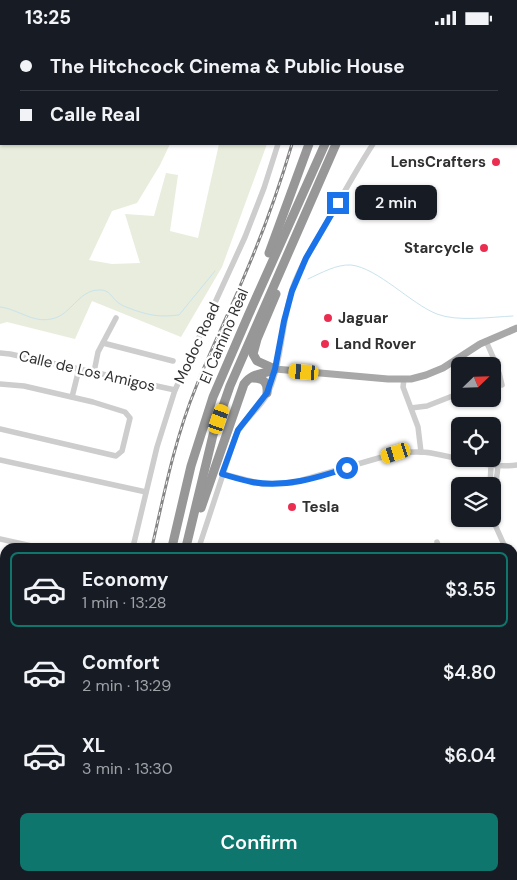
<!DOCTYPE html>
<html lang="en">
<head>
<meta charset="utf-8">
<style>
  body { margin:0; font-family:"DM Sans",sans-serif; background:#20242c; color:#f1f3f6; height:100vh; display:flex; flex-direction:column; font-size:19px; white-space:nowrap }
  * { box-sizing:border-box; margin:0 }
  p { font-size:16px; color:#9ea1a6 }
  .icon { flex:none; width:28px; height:28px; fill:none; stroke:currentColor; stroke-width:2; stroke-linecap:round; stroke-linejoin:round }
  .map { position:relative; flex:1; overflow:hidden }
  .details { position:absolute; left:0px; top:508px; width:518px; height:338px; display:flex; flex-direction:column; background:#171b24; border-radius:15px 15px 0 0; box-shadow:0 1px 4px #0004 }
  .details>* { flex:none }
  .hud { position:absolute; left:0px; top:0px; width:518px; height:110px; box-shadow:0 1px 4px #0004; display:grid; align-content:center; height:110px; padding:0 20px; background:#171b24 }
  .needle { width:32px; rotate:67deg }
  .controls { position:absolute; left:451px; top:322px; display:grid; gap:10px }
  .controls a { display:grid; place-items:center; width:50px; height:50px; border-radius:8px; background:#171b24; box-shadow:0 1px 4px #0004; font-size:25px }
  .end { position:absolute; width:22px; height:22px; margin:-11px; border:6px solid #1a73e8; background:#fff; box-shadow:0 0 0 2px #fff }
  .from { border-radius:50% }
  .bubble { position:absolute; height:35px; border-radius:8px; background:#171b24; box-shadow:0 1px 4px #0004; font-size:16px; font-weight:600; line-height:35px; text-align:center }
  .car { position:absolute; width:15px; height:30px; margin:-15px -8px; border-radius:6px; box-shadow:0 0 4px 1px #0007; background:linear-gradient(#f5c518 24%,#345 0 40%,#f5c518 0 76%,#345 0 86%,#f5c518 0) }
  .hud b { display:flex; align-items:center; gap:18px; height:48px; font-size:19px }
  .hud b+b { border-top:1px solid #363941 }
  .hud i { width:12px; height:12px; background:#f1f3f6 }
  ul { padding:9px 0 0; list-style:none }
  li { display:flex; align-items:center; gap:15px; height:75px; margin:0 10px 8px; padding:0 10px; border:2px solid transparent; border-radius:8px }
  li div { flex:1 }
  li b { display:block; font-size:19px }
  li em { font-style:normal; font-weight:600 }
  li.selected { border-color:#0f766e }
  li>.icon { width:45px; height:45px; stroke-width:1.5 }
  .button { display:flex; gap:10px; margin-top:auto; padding:10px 20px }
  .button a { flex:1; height:58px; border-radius:8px; background:#0f766e; color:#fff; font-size:20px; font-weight:600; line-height:58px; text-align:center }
  .status { display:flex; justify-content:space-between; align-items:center; height:35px; padding:0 25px; background:#171b24; direction:ltr }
  .status svg { height:14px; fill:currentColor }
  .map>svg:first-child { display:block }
  .green { fill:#e8eddd }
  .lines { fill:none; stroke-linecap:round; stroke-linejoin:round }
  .stream { stroke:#c9e3ed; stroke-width:1 }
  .minor { stroke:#cdcdcd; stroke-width:5.5 }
  .major { stroke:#a8a8a8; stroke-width:7 }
  .highway { stroke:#979797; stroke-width:9 }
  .rail-casing { stroke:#858585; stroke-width:3 }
  .rail { stroke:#fff; stroke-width:1; stroke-dasharray:4; stroke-linecap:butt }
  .route { stroke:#1a73e8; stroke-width:6 }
  .poi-dot { fill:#eb2e50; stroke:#fff; stroke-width:2 }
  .labels { text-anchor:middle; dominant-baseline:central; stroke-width:5; stroke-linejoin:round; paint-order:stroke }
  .poi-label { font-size:15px; font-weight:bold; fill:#303030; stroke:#fff; text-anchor:start }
  .street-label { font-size:15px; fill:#303030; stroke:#fff }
</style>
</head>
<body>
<div class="status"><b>13:25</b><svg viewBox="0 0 49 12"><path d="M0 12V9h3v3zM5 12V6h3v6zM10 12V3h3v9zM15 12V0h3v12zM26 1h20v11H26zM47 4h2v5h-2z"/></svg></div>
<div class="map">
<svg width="517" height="845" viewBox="0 0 517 845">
  <rect width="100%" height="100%" fill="#fff"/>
  <!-- green -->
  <g class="green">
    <polygon points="0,0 234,0 235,1 1,1 1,109 170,109 160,130 137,168 112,176 89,225 112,229 140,228 125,179 154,181 166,138 178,140 170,196 198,203 219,109 267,109 222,232 181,302 92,266 75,304 7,287 0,289"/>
    <polygon points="517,649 517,845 151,845 151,840 512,840 512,650"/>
  </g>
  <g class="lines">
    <!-- stream -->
    <g class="stream">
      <path d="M308 244C321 238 337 229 351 230 378 233 411 269 437 279 457 287 491 282 513 281"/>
      <path d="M0 272C18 274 32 288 51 284 71 281 78 255 99 255 110 254 112 264 120 269 124 272 130 273 134 275 152 281 160 282 179 280L215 236"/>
    </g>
    <!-- minor -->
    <g class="minor">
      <polyline points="236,0 236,1"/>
      <polyline points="282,0 283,1"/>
      <polyline points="305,1 306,0"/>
      <polyline points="486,306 493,322 492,336"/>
      <polyline points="103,308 173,326"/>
      <polyline points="0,318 10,319 175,355"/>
      <polyline points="493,335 499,338 502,350"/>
      <polyline points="94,337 98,317 116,283"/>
      <polyline points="404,344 403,352 418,392 421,417"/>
      <polyline points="0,349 24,351 93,367 125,377 130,383 122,416 116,421 0,394"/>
      <polyline points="72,362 79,334"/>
      <polyline points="411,373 427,371 460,358"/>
      <polyline points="0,425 146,457"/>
      <path d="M223 439 262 449 292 448 396 418C408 417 420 416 431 418 461 423 487 434 517 430"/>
      <polyline points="490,451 491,431"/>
      <polyline points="492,453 496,448 498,431"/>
      <polyline points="492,483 505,512"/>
      <polyline points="0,504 36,512"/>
      <polyline points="437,507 439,512"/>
      <polyline points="133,512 157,412 175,355 245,202 264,153 278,109"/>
      <path d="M199 512 236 400C244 384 260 374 268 358 281 331 282 289 291 258 298 234 313 212 325 191 341 163 356 135 373 109"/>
      <polyline points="512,530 517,534"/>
      <polyline points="0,610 5,609"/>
      <polyline points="0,668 5,665"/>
      <polyline points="0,681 5,693"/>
      <polyline points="0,726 5,724"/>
      <polyline points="0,817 5,818"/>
      <polyline points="48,840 55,843 77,845"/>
      <polyline points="137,845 138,840"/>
    </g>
    <!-- major -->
    <g class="major">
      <polyline points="516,27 517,27"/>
      <polyline points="275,334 388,344 411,344 426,340 443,333 480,309 517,293"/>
    </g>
    <!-- highway -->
    <g class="highway">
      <polyline points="353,1 354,0"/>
      <polyline points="373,1 373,0"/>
      <polyline points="386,1 387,0"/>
      <polyline points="269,218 309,109"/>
      <polyline points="275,334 257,326 253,319 257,304 276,259"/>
      <path d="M253 343C264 343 268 348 267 358"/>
      <path d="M201 473 244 349C254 336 262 341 275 334"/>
      <polyline points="172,512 191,431 213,362 248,281 325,109"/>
      <polyline points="186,512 213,400 230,351 336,109"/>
      <polyline points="113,845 114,840"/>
      <polyline points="125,845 125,840"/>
    </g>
    <!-- rail casing -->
    <g class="rail-casing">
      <g id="rail">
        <polyline points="314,1 314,0"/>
        <path d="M152 512C164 459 175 403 196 352 211 313 230 276 246 237 264 195 279 153 292 109"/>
        <polyline points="94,845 94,840"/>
      </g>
    </g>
    <!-- rail -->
    <use href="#rail" class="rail"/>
  </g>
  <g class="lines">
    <!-- route -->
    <path class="route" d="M338 168 306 223 292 256 284 286 275 334 267 358 238 395 222 439C232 442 242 445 252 447 284 453 317 443 347 433"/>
  </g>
  <!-- markers -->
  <g class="poi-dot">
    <circle cx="496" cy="127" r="5"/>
    <circle cx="484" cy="213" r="5"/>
    <circle cx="328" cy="283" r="5"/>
    <circle cx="325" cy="309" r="5"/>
    <circle cx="292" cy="472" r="5"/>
  </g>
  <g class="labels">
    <!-- poi labels -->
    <g class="poi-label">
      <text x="486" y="127" text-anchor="end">LensCrafters</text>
      <text x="474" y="213" text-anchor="end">Starcycle</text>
      <text x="338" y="283">Jaguar</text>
      <text x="335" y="309">Land Rover</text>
      <text x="302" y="472">Tesla</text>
    </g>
    <!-- street labels -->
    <g class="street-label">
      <text transform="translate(224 301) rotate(-67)">El Camino Real</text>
      <text transform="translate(197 308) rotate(-65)">Modoc Road</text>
      <text transform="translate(87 336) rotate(13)">Calle de Los Amigos</text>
    </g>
  </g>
</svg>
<div class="controls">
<a><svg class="needle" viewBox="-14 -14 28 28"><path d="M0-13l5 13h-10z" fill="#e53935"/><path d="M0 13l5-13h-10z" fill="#9ea1a6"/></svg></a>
<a><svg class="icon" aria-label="locate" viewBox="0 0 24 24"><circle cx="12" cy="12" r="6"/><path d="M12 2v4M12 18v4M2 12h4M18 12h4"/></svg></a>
<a><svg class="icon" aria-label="layers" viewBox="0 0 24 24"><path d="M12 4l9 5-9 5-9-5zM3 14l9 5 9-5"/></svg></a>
</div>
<i class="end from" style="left:347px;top:433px"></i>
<i class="end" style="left:338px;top:168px"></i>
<div class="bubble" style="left:355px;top:150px;width:82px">2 min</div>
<i class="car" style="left:304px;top:337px;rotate:275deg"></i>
<i class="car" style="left:219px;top:384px;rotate:19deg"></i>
<i class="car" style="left:396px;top:418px;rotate:252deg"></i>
<div class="hud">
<b><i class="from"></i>The Hitchcock Cinema &amp; Public House</b>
<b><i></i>Calle Real</b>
</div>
<section class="details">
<ul>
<li class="selected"><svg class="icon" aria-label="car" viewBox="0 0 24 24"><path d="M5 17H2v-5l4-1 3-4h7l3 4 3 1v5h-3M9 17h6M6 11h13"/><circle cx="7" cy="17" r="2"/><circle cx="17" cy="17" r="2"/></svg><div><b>Economy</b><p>1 min · 13:28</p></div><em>$3.55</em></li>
<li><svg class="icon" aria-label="car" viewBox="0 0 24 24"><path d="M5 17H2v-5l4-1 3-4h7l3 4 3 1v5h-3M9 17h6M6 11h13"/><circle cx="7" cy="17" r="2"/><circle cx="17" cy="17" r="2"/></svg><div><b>Comfort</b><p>2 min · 13:29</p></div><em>$4.80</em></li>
<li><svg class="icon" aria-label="car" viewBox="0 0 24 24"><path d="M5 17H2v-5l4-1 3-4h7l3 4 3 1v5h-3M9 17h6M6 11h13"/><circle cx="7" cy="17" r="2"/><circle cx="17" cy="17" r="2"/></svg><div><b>XL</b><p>3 min · 13:30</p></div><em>$6.04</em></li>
</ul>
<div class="button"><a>Confirm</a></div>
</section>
</div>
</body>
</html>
